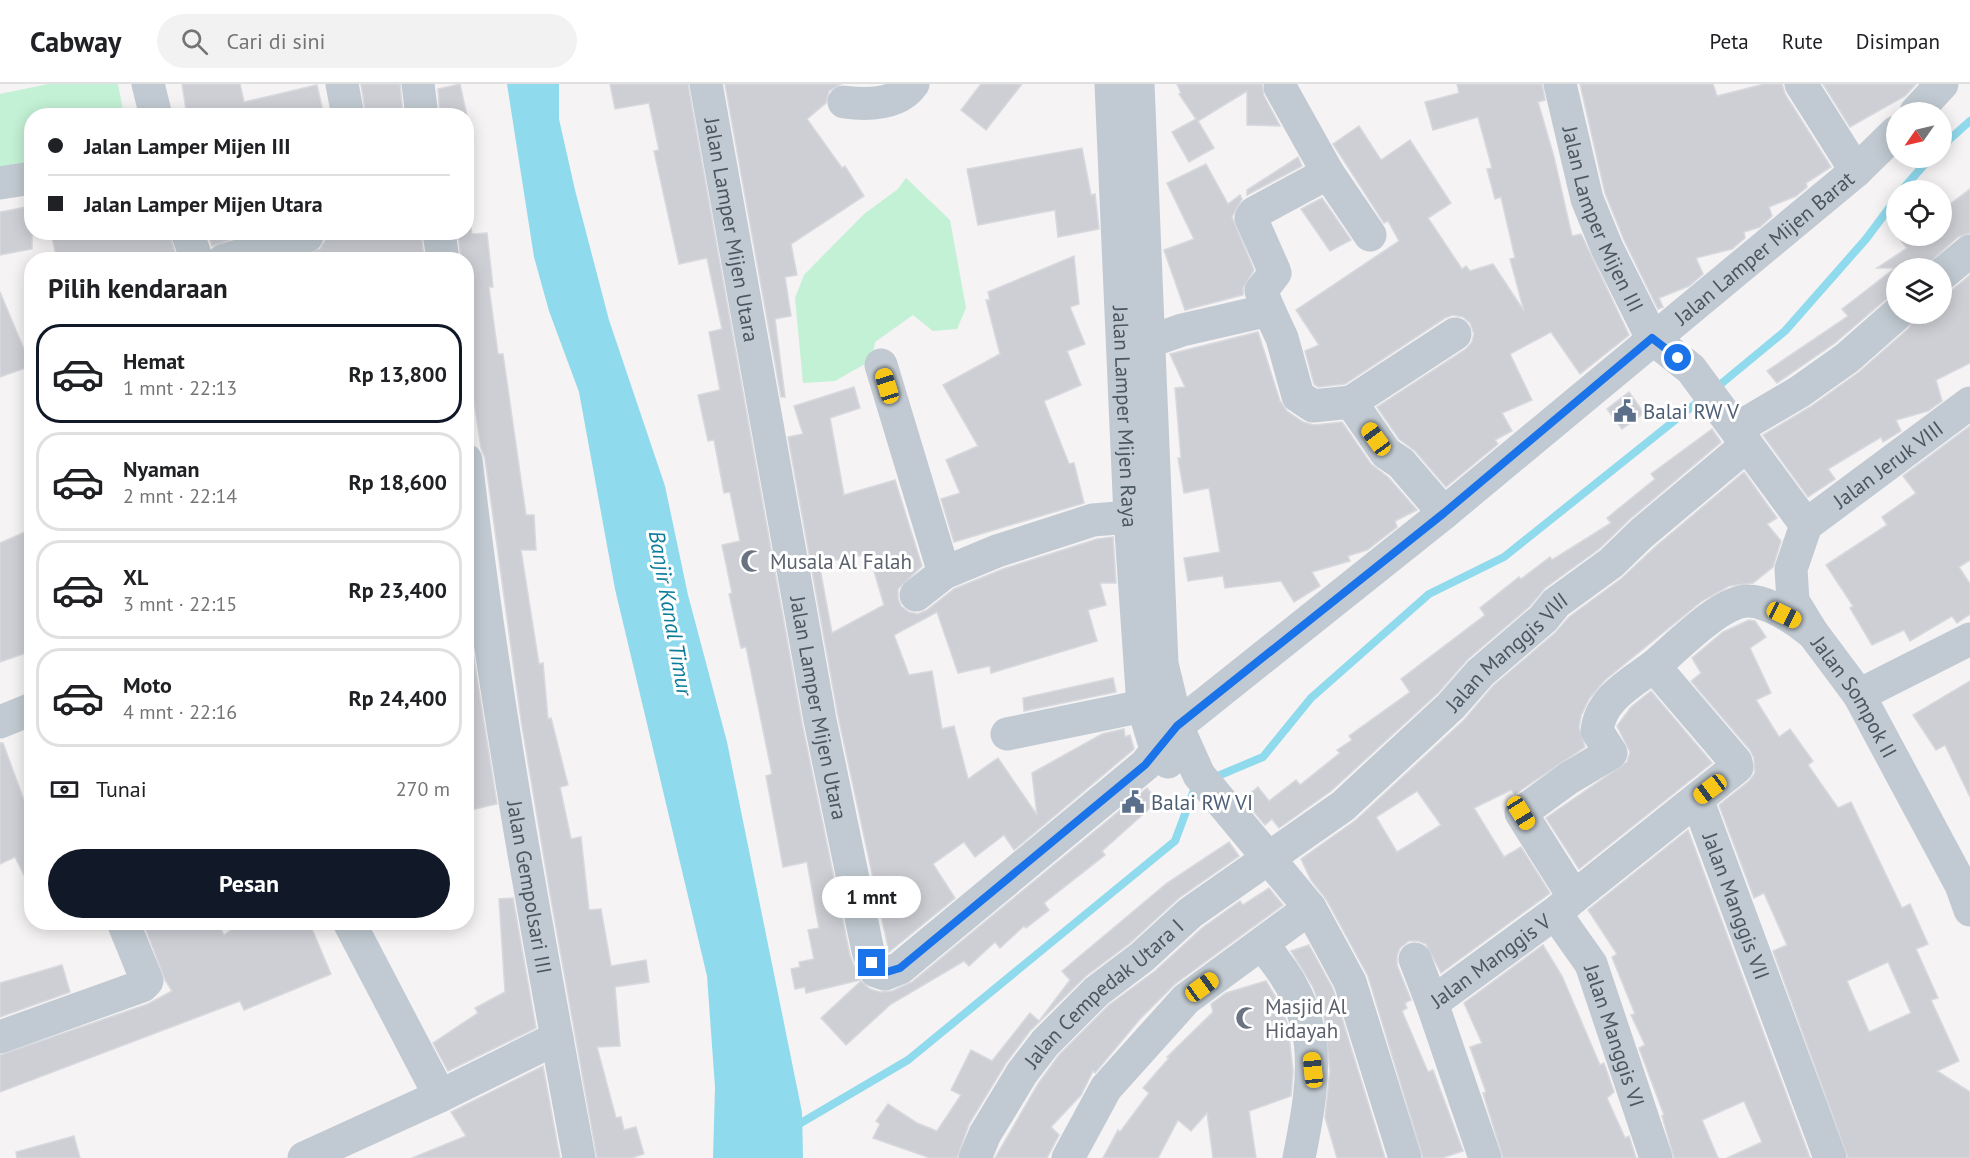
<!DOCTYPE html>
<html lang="id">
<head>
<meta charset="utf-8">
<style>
  body { margin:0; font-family:"PT Sans",sans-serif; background:#f2f2f2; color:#202124; height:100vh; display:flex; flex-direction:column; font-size:22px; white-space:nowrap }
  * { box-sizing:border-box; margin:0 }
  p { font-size:20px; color:#757577 }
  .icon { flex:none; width:33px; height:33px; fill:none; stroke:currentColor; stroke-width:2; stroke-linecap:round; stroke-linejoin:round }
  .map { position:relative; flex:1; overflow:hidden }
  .side { position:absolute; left:24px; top:168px; width:450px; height:678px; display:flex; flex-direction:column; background:#fff; border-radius:24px; box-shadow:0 3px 15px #0003 }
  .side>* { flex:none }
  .top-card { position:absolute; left:24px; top:24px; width:450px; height:132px; border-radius:24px; box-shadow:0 3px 15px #0003; display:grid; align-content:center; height:132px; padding:0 24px; background:#fff }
  .needle { width:39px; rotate:236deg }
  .buttons { position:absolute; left:1886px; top:18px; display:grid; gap:12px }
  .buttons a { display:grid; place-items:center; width:66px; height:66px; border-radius:50%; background:#fff; box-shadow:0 3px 15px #0003; font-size:30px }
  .end { position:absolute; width:27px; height:27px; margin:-14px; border:8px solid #1a73e8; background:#fff; box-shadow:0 0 0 3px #fff }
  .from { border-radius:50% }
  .bubble { position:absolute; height:42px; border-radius:21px; background:#fff; box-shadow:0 3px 15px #0003; font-size:20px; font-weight:800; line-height:42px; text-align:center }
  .car { position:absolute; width:18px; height:36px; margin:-18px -9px; border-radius:8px; box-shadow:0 0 4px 2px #0007; background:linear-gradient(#f5c518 24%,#345 0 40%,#f5c518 0 76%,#345 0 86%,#f5c518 0) }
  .top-card b { display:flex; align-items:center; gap:21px; height:57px; font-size:22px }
  .top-card b+b { border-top:2px solid #e0e0e0 }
  .top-card i { width:15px; height:15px; background:#202124 }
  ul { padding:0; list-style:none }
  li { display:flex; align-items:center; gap:18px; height:99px; margin:0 12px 9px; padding:0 12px; border:3px solid #e0e0e0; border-radius:24px }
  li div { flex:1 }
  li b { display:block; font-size:22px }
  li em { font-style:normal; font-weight:800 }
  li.selected { border-color:#111827 }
  li>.icon { width:54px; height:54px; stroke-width:1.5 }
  h2 { padding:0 24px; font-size:27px; line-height:72px }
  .pay { display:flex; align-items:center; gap:15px; height:66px; padding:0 24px; font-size:22px }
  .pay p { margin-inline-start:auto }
  .cta { display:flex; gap:12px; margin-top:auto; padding:12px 24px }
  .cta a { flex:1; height:69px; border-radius:36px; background:#111827; color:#fff; font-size:24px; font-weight:800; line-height:69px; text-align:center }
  header { display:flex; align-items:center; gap:36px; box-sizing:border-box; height:84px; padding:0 30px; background:#fff; border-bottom:2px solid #e0e0e0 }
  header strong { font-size:28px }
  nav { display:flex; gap:33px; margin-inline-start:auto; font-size:21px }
  .search { width:420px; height:54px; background:#f2f2f2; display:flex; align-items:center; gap:15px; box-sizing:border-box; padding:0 21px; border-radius:33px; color:#757577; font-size:22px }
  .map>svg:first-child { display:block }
  .green { fill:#c3f1d5 }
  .water { fill:#90daee }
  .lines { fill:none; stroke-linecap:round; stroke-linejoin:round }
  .stream { stroke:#90daee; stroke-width:8 }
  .building { fill:#cdcfd5; stroke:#d7d9de; stroke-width:1.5; fill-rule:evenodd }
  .minor { stroke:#c1cad2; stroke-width:33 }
  .route { stroke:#1a73e8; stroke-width:8 }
  .labels { text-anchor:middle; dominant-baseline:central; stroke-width:6; stroke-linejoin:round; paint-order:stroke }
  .street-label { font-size:21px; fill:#4a5661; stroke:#fff }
  .service-label { font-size:21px; fill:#4e5e75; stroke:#fff; text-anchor:start }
  .worship-label { font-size:21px; fill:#5b616d; stroke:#fff; text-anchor:start }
  .water-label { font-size:22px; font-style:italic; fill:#0c7c9b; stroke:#fff }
</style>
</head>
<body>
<header>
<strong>Cabway</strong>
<div class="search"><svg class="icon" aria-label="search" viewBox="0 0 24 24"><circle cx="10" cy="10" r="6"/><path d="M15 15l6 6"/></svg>Cari di sini</div>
<nav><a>Peta</a><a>Rute</a><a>Disimpan</a></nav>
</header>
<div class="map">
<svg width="1970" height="1074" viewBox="0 0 1970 1074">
  <rect width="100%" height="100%" fill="#f5f3f3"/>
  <!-- green -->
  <g class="green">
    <polygon points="48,0 118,0 124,31 32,32 31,80 0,86 0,10"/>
    <polygon points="906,94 950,136 966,224 957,245 933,247 913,231 875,258 872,276 835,297 803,299 795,214 804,191 864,130 898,105"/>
  </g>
  <!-- water -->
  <polygon class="water" points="507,0 559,0 559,35 575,106 609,236 665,402 688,511 727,658 802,1028 803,1074 713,1074 715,1003 707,892 615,505 579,308 549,227 534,173"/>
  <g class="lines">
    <!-- stream -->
    <g class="stream">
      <polyline points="1941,63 1970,37"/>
      <polyline points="1902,106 1930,74"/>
      <polyline points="1716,304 1785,247 1866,155 1896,115"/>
      <polyline points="1213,694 1263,673 1311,614 1429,510 1504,473 1704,313"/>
      <polyline points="794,1043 908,976 1175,757 1196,701"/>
    </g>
  </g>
  <!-- building -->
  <g class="building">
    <polygon points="182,0 240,0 244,18 317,1 324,32 187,32"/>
    <polygon points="361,0 400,0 403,32 366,32"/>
    <polygon points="460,0 467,32 440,32 438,5"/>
    <polygon points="610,0 688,0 802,639 850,871 860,896 806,909 805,903 795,905 791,885 800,883 799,878 814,875 808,846 819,844 807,778 783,783 766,692 772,690 746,563 741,564 729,510 732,509 722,461 740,457 730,408 724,409 714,356 708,357 698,311 720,306 709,248 722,245 707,174 679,180 654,67 659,66 649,19 615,25"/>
    <polygon points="725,0 841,0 829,7 826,19 807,35 842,84 845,82 864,112 791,160 797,191 785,193 791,232 775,235 785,313 781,313"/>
    <polygon points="981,0 1022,0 986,46 961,26"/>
    <polygon points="1177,0 1262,0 1264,12 1280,42 1247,41 1247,7 1198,37 1214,64 1189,78 1172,48 1196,35 1179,10 1181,9"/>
    <polygon points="1457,0 1542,0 1545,16 1538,18 1554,73 1572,152 1581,150 1629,251 1580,290 1551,248 1510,270 1532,316 1502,329 1512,347 1495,356 1498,360 1446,403 1415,367 1399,355 1377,323 1466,265 1472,258 1474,250 1470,239 1463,233 1453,231 1445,234 1345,300 1318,303 1314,300 1305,267 1319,261 1296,226 1399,157 1388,137 1384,139 1333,60 1359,42 1381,76 1410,56 1451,119 1428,134 1462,185 1466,182 1470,187 1493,180 1524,227 1510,175 1515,174 1501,113 1495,115 1487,85 1492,84 1478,33 1433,46 1425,18 1459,9"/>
    <polygon points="1580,0 1713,0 1717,12 1764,0 1782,0 1785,10 1831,83 1806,99 1807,103 1796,112 1769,123 1772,132 1760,143 1744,148 1745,154 1732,165 1696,174 1703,190 1689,202 1659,214 1663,223 1658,225 1624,156 1605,109"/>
    <polygon points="1823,0 1916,0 1905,12 1850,43"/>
    <polygon points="1082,64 1091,111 1095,110 1099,145 1058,153 1055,126 978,141 967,85"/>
    <polygon points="1298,73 1302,82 1247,111 1247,106"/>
    <polygon points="1206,80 1228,120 1240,111 1242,115 1232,133 1254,186 1243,204 1243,211 1185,226 1164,166 1194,155 1167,99"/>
    <polygon points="1970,105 1970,149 1958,153 1923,184 1896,184 1896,212 1885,216 1835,259 1777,299 1767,287 1848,232 1842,225 1895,184 1877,184 1907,164 1897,152 1941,152 1941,127"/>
    <polygon points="1322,114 1351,156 1330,167 1301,125"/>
    <polygon points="32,122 32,165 0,171 0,128"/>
    <polygon points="471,144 472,150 487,149 493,203 489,203 498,270 503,270 526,431 534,431 536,466 521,466 539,580 543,579 548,635 551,634 568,701 560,703 571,755 581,753 589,826 601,825 611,882 646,876 649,898 615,903 620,962 597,963 616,1034 621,1033 624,1046 636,1043 644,1070 631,1074 597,1074 550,810 521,636 485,374 481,364 466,264 466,176 461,176 458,148 466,148 466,145"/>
    <polygon points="51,148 169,148 177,176 57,176"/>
    <polygon points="207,148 252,148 212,162"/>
    <polygon points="325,148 421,148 424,176 293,176 320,165 325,157"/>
    <polygon points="1074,172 1079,220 1070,223 1085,260 1067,267 1081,301 1044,317 1069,380 1074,379 1084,419 954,458 941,415 960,409 946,376 978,362 943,301 1000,270 986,216 990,216 988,208"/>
    <polygon points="1970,191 1970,279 1936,296 1942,317 1928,327 1896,336 1901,347 1883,358 1881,353 1828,385 1835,395 1808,413 1763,351 1810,323 1859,288 1909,244 1915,230 1941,230 1941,209 1952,206"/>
    <polygon points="0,208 31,282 0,293"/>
    <polygon points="1258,248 1280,317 1287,327 1303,338 1314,341 1342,338 1371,380 1388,393 1417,426 1395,437 1397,443 1367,466 1348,472 1350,477 1312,488 1320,502 1294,518 1281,497 1225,504 1223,492 1188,497 1184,474 1220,468 1209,404 1184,409 1178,374 1181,374 1175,304 1185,303 1170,270"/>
    <path d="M854 303 860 324 830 334 844 411 895 396 922 482 898 505V514L901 522 909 528 918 530 927 526 954 505 1003 485 1097 455 1113 453 1116 499H1100L1106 521 1088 526 1097 557 991 589 990 582 958 589 937 528 894 551 909 591 932 587 942 645 954 642 968 695 998 674 1037 731 1032 689 1102 650 1124 645 1125 653 1130 651 1134 665 1014 766 1004 751 975 773 964 758 933 780 955 814 889 868 838 632 788 353 803 350 794 322ZM869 470 884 521 832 549 819 479Z"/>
    <polygon points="1629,308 1644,329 1622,345 1607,325"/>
    <polygon points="1970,342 1970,476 1959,483 1970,500 1970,530 1957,539 1952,532 1910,557 1904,546 1872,561 1850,524 1853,522 1826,481 1887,441 1882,433 1916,409 1903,392"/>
    <polygon points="1712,345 1721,358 1630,435 1599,465 1545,504 1530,522 1468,575 1438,609 1331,707 1279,744 1272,735 1265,741 1243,715 1258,703 1269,717 1296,696 1300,701 1340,669 1337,666 1352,656 1349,652 1410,608 1401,595 1485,531 1480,524 1519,493 1521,495 1550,473 1552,476 1611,439 1607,434 1655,395 1651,390"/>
    <path d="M1744 388 1777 434 1767 440 1781 457 1773 483 1753 499 1729 502 1702 517 1605 596 1589 615 1581 632 1579 644 1585 663 1515 710 1511 706 1474 724 1504 773 1521 763 1550 809 1441 889 1426 860 1418 857H1409L1400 864 1397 872V881L1411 916 1405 919 1407 924 1402 927 1428 988 1433 986 1463 1067 1442 1074H1423L1368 892 1326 815 1311 796 1301 775 1356 736 1464 636 1493 602 1555 549 1569 533 1622 494 1655 463ZM1417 707 1441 741 1397 768 1376 733Z"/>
    <polygon points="32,445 32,567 0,578 0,459"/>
    <polygon points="466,525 497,720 466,727"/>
    <path d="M1749 536 1755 537 1766 553 1750 564 1771 609 1756 616 1779 653 1790 645 1813 677 1808 681 1838 724 1851 718 1902 824 1910 820 1928 860 1916 865 1938 914 1931 916 1959 977 1937 987 1970 1008V1074H1848L1773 867 1787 861 1764 809 1754 814 1719 721 1749 697 1755 689 1754 674 1750 666 1691 597 1701 589 1692 574 1723 548ZM1888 878 1911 929 1869 948 1847 897Z"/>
    <polygon points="1113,594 1116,608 1024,627 1023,614"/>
    <polygon points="1970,597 1970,713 1945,661 1936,666 1913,631"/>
    <polygon points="1651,607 1712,679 1579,785 1546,734 1627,678 1630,668 1617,642 1631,623"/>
    <polygon points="0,659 3,659 32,738 32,807 15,773 0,780"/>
    <polygon points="1147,704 1158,717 1102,767 1105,771 1044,819 1049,826 1026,844 1024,842 1000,864 995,858 969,882 964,877 891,920 846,961 821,934 861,897 870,905 880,908 892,907 912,898"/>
    <polygon points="1688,746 1810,1074 1727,1074 1762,1058 1744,1017 1702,1036 1718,1074 1674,1074 1662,1032 1664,1031 1639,964 1645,961 1631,931 1635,930 1612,873 1617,870 1588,826"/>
    <polygon points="1229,758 1239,772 1179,814 1130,859 1086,892 1030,947 1006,979 969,1040 957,1074 930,1074 873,1054 880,1040 876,1037 888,1020 917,1039 937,1047 961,1011 951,1006 971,966 992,977 1030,929 1039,937 1070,896 1062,887 1167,799"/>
    <polygon points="1269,804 1283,821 1175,900 1140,935 1095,989 1093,987 1081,1011 1051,1043 1059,1051 1047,1074 995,1074 1038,1000 1059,971 1109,921 1155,887 1202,844 1240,817 1243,821"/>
    <polygon points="513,814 536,944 448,987 433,959 478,929 475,924 505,908 499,815"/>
    <polygon points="143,838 217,838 224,851 242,838 309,838 331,890 244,926 240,917 0,1008 0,971 148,920 172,907 165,896"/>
    <polygon points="1309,861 1333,905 1385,1074 1337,1074 1325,1033 1330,987 1324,933 1313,903 1291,867"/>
    <polygon points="1543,861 1562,892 1600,981 1604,979 1614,1008 1607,1014 1625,1054 1629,1052 1636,1074 1503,1074 1483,1009 1486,1008 1470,963 1482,959 1464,919"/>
    <polygon points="62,881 70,908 0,933 0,899"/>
    <polygon points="1266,897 1280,920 1288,942 1293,987 1291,1012 1249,1027 1256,1074 1213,1074 1207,1029 1191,1047 1178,1036 1158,1074 1103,1074 1118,1046 1120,1048 1149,1009 1143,1004 1169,974 1167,973 1213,928 1211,920 1226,909"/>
    <polygon points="543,982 560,1074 412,1074 466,1052 451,1028"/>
    <polygon points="74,1052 80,1074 17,1074 16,1068"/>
  </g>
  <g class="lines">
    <!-- minor -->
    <g class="minor">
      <polyline points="148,0 156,32"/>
      <polyline points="342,0 348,32"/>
      <polyline points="418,0 422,32"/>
      <path id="s1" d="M706 0 820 636 868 867 876 887 885 890 900 884 1145 681 1177 642 1444 429 1856 87 1896 48"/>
      <path id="s2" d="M1111 0 1130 433 1143 622 1156 665 1168 678"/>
      <path id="s3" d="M1560 0 1587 115 1607 164 1652 254 1691 285 1806 441 1791 485 1793 517 1812 548 1859 611 1961 801 1970 826"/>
      <polyline points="1801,0 1856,87"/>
      <path d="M844 18C867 21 898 21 913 0"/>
      <polyline points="1916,28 1942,0"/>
      <polyline points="1328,89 1370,151"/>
      <polyline points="0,99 32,94"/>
      <polyline points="187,148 197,176"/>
      <polyline points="439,148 443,176"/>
      <polyline points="224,176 307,152"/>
      <polyline points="1941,191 1970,167"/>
      <polyline points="1269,226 1261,207 1275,189 1274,186 1251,134 1254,129 1328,89 1280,3"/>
      <polyline points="1148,258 1182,246 1269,226 1282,254 1298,312 1313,322 1351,318 1386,369 1401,379 1444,429"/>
      <polyline points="881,281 944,489"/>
      <polyline points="1351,318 1455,250"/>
      <polyline points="1736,345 1799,308 1847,274 1897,230"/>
      <path id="s4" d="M466 376C493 610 536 842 579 1074"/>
      <path id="s5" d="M1806 441 1970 319"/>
      <polyline points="916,511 944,489 997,467 1093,436 1130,433"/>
      <polyline points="1859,611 1970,555"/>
      <polyline points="0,638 32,625"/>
      <polyline points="1007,650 1143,622"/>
      <path id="s6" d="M1697 715 1830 1074"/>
      <path d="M1574 813 1737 683 1736 678 1654 582C1676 564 1720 517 1748 517 1768 517 1795 535 1810 547"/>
      <polyline points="1310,824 1350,898 1405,1074"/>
      <path d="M1559 826 1574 813 1521 729 1569 694 1611 669 1597 647C1600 615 1631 599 1654 582"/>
      <polyline points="349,838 440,1012"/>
      <path d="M1262 861C1325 932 1316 988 1299 1074"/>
      <polyline points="1415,875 1432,919"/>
      <polyline points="0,953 142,902 147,897 123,838"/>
      <polyline points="304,1074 440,1012 557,954"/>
      <path id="s7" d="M975 1074 985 1050 1022 989 1045 959 1097 907 1142 873 1190 829 1343 722 1451 622 1480 589 1543 535 1556 519 1611 479 1642 449 1747 361"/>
      <polyline points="1068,1074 1106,1004 1186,915 1310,824 1199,691 1177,642 1162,580 1138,0"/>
      <path id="s8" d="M1485 1074 1432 919 1555 829 1591 880 1656 1074"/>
    </g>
  </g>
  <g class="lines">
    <!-- route -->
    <polyline class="route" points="872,879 880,890 900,884 1145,681 1177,642 1444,429 1652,254 1678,274"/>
  </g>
  <!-- icons -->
  <defs>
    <g id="civic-bare" transform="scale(1.8)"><path d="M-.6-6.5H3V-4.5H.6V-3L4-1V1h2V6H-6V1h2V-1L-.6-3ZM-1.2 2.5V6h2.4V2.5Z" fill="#5c6f8a" stroke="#fff" stroke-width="2.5" paint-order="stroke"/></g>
    <g id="mosque-bare" transform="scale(1.8)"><path d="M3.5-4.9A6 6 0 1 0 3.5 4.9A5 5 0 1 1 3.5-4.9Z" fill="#6b7280" stroke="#fff" stroke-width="2.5" paint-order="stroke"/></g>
  </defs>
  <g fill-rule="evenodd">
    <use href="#civic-bare" x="1625" y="327"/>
    <use href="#mosque-bare" x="752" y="477"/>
    <use href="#civic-bare" x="1133" y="718"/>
    <use href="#mosque-bare" x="1247" y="934"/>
  </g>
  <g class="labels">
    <!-- street labels -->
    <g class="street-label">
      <text stroke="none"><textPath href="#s3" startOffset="142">Jalan Lamper Mijen III</textPath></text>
      <text stroke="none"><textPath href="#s1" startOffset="148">Jalan Lamper Mijen Utara</textPath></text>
      <text stroke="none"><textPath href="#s1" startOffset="2055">Jalan Lamper Mijen Barat</textPath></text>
      <text stroke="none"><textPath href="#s2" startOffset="333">Jalan Lamper Mijen Raya</textPath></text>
      <text stroke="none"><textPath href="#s5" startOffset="102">Jalan Jeruk VIII</textPath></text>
      <text stroke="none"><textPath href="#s7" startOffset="742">Jalan Manggis VIII</textPath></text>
      <text stroke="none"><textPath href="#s3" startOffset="708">Jalan Sompok II</textPath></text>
      <text stroke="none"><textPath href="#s1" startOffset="634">Jalan Lamper Mijen Utara</textPath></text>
      <text stroke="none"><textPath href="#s4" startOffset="432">Jalan Gempolsari III</textPath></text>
      <text stroke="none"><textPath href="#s6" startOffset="114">Jalan Manggis VII</textPath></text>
      <text stroke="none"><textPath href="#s8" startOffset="236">Jalan Manggis V</textPath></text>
      <text stroke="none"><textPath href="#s7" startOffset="212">Jalan Cempedak Utara I</textPath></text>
      <text stroke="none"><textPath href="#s8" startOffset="454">Jalan Manggis VI</textPath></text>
    </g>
    <!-- service labels -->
    <g class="service-label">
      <text x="1643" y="327">Balai RW V</text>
      <text x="1151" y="718">Balai RW VI</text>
    </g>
    <!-- worship labels -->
    <g class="worship-label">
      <text x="770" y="477">Musala Al Falah</text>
      <text x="1265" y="922">Masjid Al<tspan x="1265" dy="24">Hidayah</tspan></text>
    </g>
    <!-- water labels -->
    <g class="water-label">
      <text transform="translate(671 529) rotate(80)">Banjir Kanal Timur</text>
    </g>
  </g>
</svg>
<div class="buttons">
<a><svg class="needle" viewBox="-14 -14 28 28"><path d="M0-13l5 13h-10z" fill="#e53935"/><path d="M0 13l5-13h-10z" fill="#757577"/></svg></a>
<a><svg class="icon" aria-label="locate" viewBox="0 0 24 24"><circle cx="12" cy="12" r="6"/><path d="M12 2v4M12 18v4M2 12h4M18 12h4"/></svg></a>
<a><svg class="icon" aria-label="layers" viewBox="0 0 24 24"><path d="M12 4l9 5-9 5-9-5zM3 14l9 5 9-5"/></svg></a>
</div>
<i class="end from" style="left:1678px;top:274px"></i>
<i class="end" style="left:872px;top:879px"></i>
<div class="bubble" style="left:822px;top:792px;width:99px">1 mnt</div>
<i class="car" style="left:887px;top:302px;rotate:343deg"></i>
<i class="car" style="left:1376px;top:355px;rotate:324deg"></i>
<i class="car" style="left:1784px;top:531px;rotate:116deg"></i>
<i class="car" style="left:1710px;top:705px;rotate:233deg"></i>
<i class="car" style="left:1521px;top:729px;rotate:148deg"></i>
<i class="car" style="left:1202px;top:903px;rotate:54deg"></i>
<i class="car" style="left:1313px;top:986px;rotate:354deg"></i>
<div class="top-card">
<b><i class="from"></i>Jalan Lamper Mijen III</b>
<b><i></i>Jalan Lamper Mijen Utara</b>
</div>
<section class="side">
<h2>Pilih kendaraan</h2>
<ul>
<li class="selected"><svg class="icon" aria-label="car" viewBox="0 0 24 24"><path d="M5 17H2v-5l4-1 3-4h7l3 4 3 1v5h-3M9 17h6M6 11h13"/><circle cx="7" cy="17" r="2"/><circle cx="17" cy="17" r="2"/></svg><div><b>Hemat</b><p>1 mnt · 22:13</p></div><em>Rp 13,800</em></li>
<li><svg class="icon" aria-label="car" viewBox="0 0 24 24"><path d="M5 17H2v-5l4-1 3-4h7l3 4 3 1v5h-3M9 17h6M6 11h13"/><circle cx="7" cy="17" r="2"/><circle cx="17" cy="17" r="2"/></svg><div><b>Nyaman</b><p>2 mnt · 22:14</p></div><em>Rp 18,600</em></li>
<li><svg class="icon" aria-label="car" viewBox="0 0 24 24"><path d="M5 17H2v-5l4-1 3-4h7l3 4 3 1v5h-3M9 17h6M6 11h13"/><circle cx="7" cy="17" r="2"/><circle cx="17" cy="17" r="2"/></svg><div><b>XL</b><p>3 mnt · 22:15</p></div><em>Rp 23,400</em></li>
<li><svg class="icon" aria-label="car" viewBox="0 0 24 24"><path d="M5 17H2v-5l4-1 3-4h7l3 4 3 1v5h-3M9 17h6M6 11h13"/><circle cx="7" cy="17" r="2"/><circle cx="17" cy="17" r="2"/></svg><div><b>Moto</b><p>4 mnt · 22:16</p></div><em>Rp 24,400</em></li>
</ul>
<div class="pay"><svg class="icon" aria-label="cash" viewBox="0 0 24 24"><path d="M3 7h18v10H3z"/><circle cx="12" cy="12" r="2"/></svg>Tunai<p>270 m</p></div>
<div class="cta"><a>Pesan</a></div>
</section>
</div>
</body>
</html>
